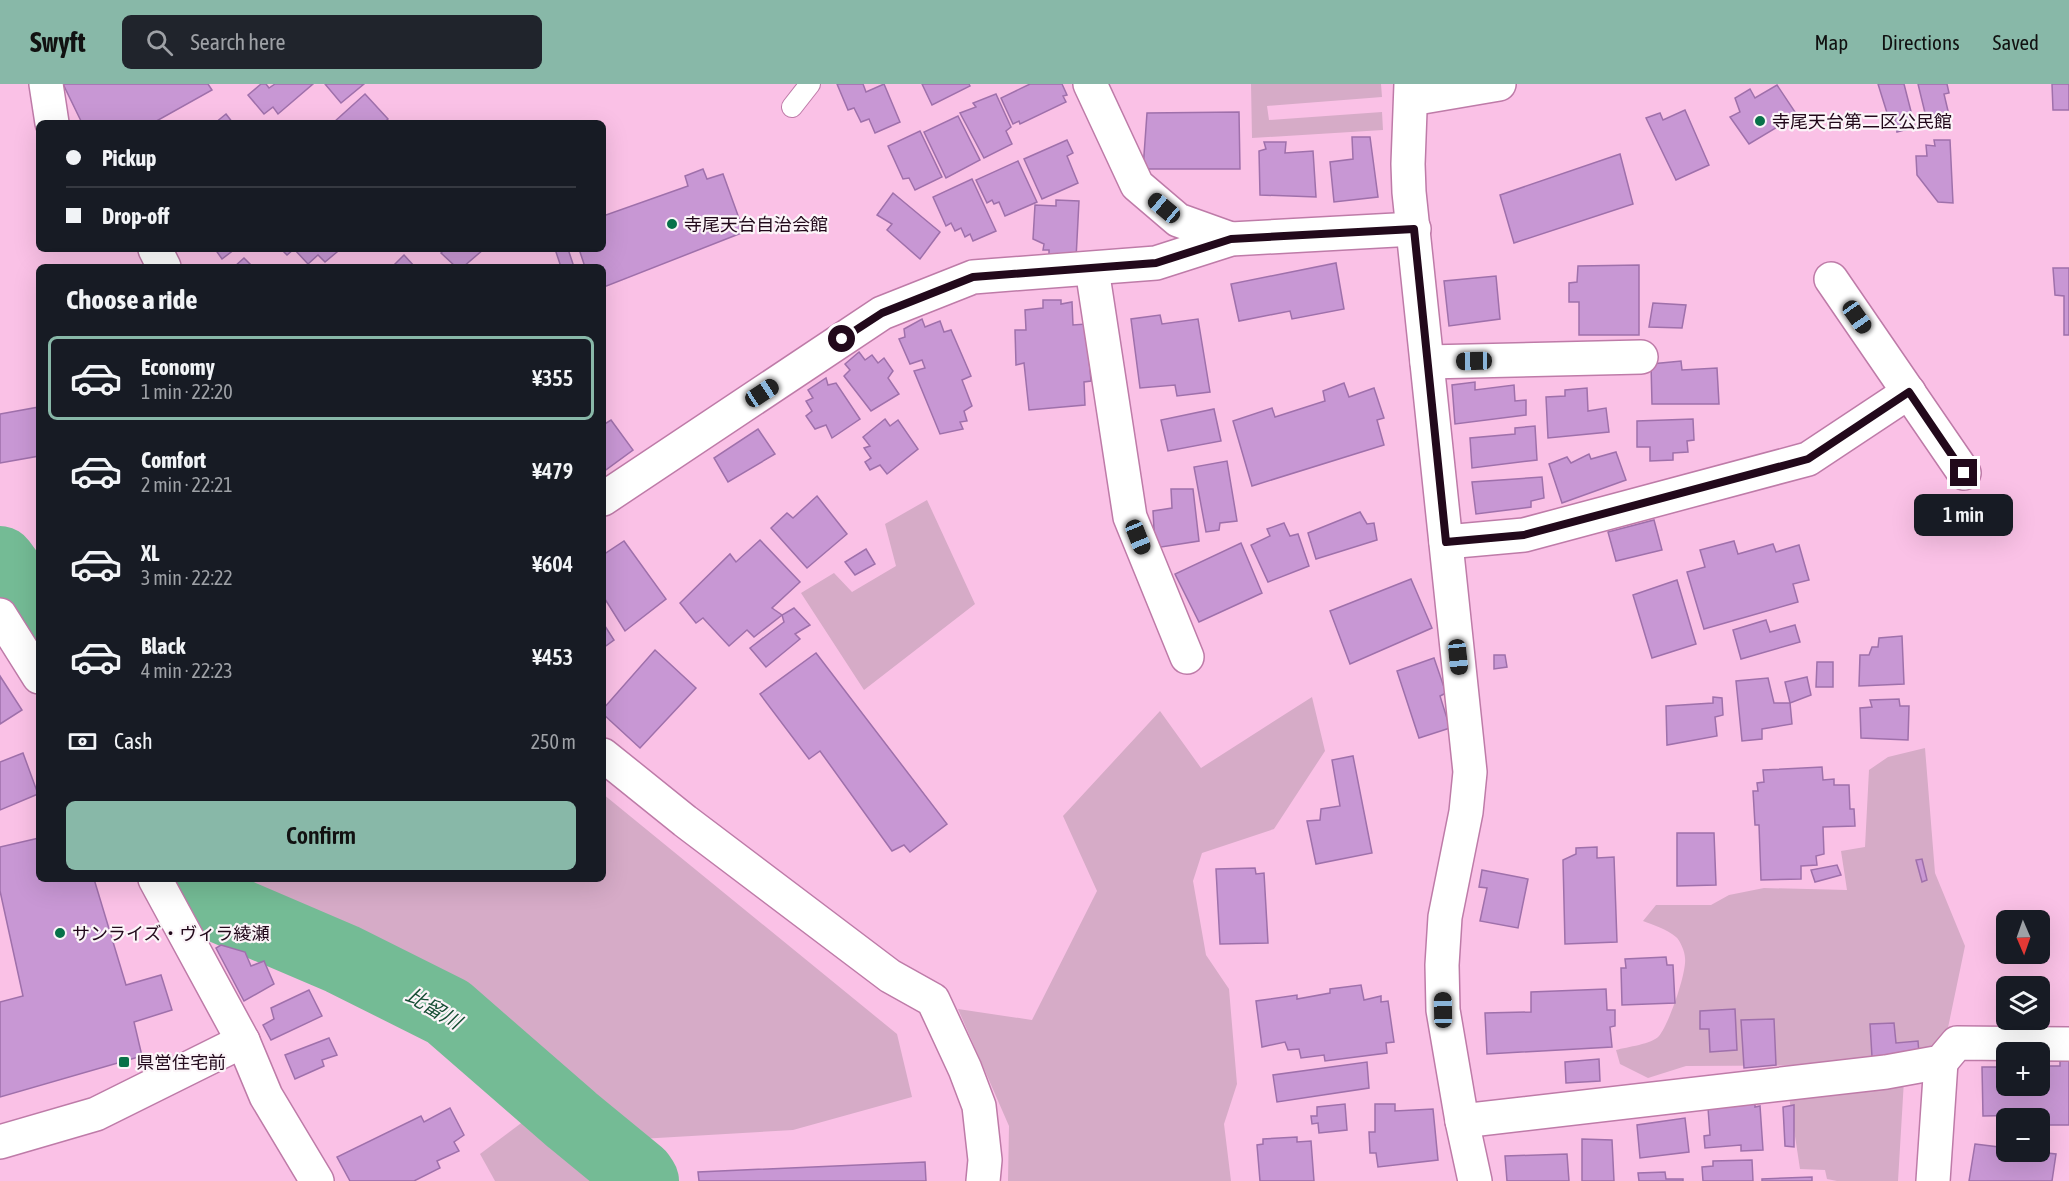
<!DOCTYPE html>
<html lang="en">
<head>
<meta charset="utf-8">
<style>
  body { margin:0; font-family:"Asap Condensed","Noto Sans JP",sans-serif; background:#20242c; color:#f1f3f6; height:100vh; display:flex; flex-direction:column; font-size:22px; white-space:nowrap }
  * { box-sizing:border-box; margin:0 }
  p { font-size:20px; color:#9ea1a6 }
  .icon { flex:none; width:33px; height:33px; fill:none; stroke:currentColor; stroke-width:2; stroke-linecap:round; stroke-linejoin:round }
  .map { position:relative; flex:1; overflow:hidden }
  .details { position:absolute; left:36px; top:180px; width:570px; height:618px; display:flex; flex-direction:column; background:#171b24; border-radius:9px; box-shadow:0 6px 24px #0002 }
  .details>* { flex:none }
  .guide { position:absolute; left:36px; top:36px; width:570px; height:132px; border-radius:9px; box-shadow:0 6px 24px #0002; display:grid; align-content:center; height:132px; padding:0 30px; background:#171b24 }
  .needle { width:39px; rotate:178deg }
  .controls { position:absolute; left:1996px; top:826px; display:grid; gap:12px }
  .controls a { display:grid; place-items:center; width:54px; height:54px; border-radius:9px; background:#171b24; box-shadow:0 6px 24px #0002; font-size:30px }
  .end { position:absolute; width:27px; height:27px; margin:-14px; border:8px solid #22091b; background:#fff; box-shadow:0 0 0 3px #fff }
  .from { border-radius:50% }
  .bubble { position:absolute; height:42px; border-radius:9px; background:#171b24; box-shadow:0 6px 24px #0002; font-size:20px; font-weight:600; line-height:42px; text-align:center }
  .car { position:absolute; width:18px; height:36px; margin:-18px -9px; border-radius:8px; box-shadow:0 0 4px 2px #0007; background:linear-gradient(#222 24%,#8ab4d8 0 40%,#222 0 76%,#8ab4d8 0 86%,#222 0) }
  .guide b { display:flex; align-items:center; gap:21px; height:57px; font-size:22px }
  .guide b+b { border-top:2px solid #363941 }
  .guide i { width:15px; height:15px; background:#f1f3f6 }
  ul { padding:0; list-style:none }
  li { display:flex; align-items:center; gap:18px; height:84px; margin:0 12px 9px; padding:0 18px; border:3px solid transparent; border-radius:9px }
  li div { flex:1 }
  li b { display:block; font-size:22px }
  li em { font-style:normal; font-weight:600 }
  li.current { border-color:#88b8a8 }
  li>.icon { width:54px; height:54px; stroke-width:1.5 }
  h2 { padding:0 30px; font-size:27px; line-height:72px }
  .pay { display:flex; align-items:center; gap:15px; height:66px; padding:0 30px; font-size:22px }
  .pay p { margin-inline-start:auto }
  .primary-button { display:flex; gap:12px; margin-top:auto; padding:12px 30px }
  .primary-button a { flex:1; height:69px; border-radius:9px; background:#88b8a8; color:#111; font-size:24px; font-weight:600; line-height:69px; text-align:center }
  header { display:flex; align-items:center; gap:36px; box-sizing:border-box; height:84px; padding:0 30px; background:#88b8a8; color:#111 }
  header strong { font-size:28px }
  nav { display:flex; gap:33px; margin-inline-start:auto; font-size:21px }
  .search { width:420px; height:54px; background:#20242c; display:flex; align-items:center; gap:15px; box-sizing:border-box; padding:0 21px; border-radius:9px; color:#9ea1a6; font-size:22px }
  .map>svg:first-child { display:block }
  .green { fill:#d6abc7 }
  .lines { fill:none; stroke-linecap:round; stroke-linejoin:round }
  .river { stroke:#74bb95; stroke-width:72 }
  .building { fill:#c897d4; stroke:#9f70ab; stroke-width:1.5 }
  .service-casing { stroke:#be7ba8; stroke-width:22 }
  .minor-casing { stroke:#be7ba8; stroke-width:36 }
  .service { stroke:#fff; stroke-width:20 }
  .minor { stroke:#fff; stroke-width:33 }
  .route { stroke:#22091b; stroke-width:8 }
  .poi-dot { fill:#087149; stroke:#fbf4f8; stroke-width:2 }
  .labels { text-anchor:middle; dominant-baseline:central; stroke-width:4.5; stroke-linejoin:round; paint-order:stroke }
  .poi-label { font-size:18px; fill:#22091b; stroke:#fbf4f8; text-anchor:start }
  .water-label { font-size:20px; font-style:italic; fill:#174f35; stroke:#fbf4f8 }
</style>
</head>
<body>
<header>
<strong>Swyft</strong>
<div class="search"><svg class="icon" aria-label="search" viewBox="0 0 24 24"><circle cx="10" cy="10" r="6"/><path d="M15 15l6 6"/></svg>Search here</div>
<nav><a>Map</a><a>Directions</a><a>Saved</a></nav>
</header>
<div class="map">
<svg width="2069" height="1097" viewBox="0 0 2069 1097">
  <rect width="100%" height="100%" fill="#fac1e6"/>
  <!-- green -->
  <g class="green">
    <polygon points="1251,0 1381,0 1382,13 1267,22 1269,36 1382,28 1383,46 1252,54"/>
    <polygon points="927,416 975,520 864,606 801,509 834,489 852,508 896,482 885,440"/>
    <polygon points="1312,613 1325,667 1274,745 1202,769 1193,797 1206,871 1229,905 1237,1000 1224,1040 1231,1097 1008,1097 1009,1042 958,925 1032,936 1097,807 1063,732 1160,627 1201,684"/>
    <path d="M1925 664 1935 789 1965 862 1944 963 1860 981 1686 982 1648 994 1620 980 1616 966C1627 963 1652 960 1659 952 1669 940 1687 888 1685 874 1685 868 1680 856 1676 853 1667 845 1653 841 1643 837L1656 821H1711L1729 811 1764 804 1847 806 1841 767 1865 763 1869 686 1888 673Z"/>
    <polygon points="603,710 897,950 912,1013 793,1046 640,1055 556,1010 456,920 226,810 218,795 603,795"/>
    <polygon points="1904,996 1898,1097 1837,1097 1827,1095 1825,1086 1800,1085 1788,1006"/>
    <polygon points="532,1031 628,1093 631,1097 495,1097 480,1070"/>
  </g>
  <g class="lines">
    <!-- river -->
    <g class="river">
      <polyline points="0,478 39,531"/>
      <polyline points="202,795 218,822 342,875 448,928 572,1036 639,1091 643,1097"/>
    </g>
  </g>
  <!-- building -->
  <g class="building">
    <polygon points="63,0 208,0 212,6 153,39 82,39"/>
    <polygon points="261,0 266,0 269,4 275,0 313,0 278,30 273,23 264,30 248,11"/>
    <polygon points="325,0 364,0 341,19"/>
    <polygon points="837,0 863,0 866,8 884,0 900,38 875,49 869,35 861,38 854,24 848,26"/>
    <polygon points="922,0 969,0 970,2 932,21"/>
    <polygon points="1030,0 1062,0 1067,11 1063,12 1066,18 1020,40 1019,37 1013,40 1001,14"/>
    <polygon points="1878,0 1904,0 1915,43 1897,48 1894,30 1888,32"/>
    <polygon points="1918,0 1947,0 1949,9 1944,10 1949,31 1927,37"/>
    <polygon points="2052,0 2069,0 2069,26 2053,26"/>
    <polygon points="1777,1 1797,31 1749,60 1730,33 1740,28 1735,14 1750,5 1755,14"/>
    <polygon points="365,10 388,35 384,39 333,39"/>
    <polygon points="996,10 1011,43 1006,47 1012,60 984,74 960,29 976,23 973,19"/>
    <polygon points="1685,26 1709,81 1676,96 1646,34 1660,29 1663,36"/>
    <polygon points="1239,28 1240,85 1143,85 1147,29"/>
    <polygon points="226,30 233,39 215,39"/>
    <polygon points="958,32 980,76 946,94 924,48"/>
    <polygon points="920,47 942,93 915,106 909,94 903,95 888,62"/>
    <polygon points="1352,53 1370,53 1378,113 1334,118 1330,78 1353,75"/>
    <polygon points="1067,56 1073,69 1067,72 1078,99 1042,115 1024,75"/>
    <polygon points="1934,56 1950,56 1953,119 1938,118 1917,91 1916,72 1927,72 1926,61 1935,62"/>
    <polygon points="1264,58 1286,58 1285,69 1313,67 1316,113 1260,111 1259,67 1266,65"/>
    <polygon points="1620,70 1633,120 1514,159 1500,111"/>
    <polygon points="1018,77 1037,118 1005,132 999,118 994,120 992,116 987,119 976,96"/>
    <polygon points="703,85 707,95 723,90 744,148 604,203 603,183 585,183 579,165 603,165 603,132 688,102 685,92"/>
    <polygon points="972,95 996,147 973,157 970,150 965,153 961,144 955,147 951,139 946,142 933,113"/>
    <polygon points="893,109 940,148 920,175 887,146 892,140 877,131"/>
    <polygon points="1056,116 1079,117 1076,175 1049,173 1049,166 1043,166 1044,160 1033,155 1035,121 1056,122"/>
    <polygon points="215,165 235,165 222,175"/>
    <polygon points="281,165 334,165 337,168 325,178 318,171 308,180 294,165 287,171"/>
    <polygon points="445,165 484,165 463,183 456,183 441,169"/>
    <polygon points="555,165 568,165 574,183 561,183"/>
    <polygon points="404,171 415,183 392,183"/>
    <polygon points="244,174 253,183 234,183"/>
    <polygon points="1336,179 1344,225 1292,235 1290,227 1239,237 1231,200"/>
    <polygon points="1639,181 1639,251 1579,251 1579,218 1569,218 1569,199 1577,198 1578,182"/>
    <polygon points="2053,184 2069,184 2069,251 2064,251 2064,212 2055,211"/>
    <polygon points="1496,192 1500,235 1449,242 1444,197"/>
    <polygon points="1043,216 1061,216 1061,220 1072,218 1073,241 1086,240 1091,297 1084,298 1085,321 1029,326 1024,279 1016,281 1015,246 1026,246 1025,226 1043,224"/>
    <polygon points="1653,219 1686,221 1682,244 1649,243"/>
    <polygon points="1160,231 1162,240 1198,235 1210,308 1177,312 1175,301 1140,304 1131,235"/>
    <polygon points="922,235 925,243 940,237 944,248 951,246 971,292 962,296 972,322 964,327 967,337 960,338 963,345 940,350 914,287 925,284 922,276 910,280 899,255 905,253 904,245"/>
    <polygon points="859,268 865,276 872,271 878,279 884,274 893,287 888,294 899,310 871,327 844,292 850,286 845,280"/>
    <polygon points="1681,277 1682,286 1717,284 1719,320 1652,320 1651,280"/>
    <polygon points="826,294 828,301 836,299 860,335 832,354 826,341 815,345 806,332 812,327 806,317 813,314 808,306"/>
    <polygon points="1475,298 1475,306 1514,301 1515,317 1526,316 1526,331 1455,340 1452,301"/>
    <polygon points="1344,299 1349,313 1374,304 1384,334 1377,336 1384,361 1252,402 1233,337 1272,324 1275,333 1325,317 1323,307"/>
    <polygon points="1587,304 1588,327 1606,324 1609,348 1548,354 1546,313 1565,312 1565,306"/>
    <polygon points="39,323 39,372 0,379 0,330"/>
    <polygon points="1214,325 1221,357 1168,367 1161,336"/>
    <polygon points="885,335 890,342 898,336 918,365 887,390 880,381 870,386 865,378 871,374 864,364 870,362 863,353"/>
    <polygon points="1693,335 1694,356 1687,357 1688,368 1673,369 1673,376 1650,377 1650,363 1637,363 1637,337"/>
    <polygon points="611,336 633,366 603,388 603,341"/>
    <polygon points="1535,342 1537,376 1472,384 1470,354 1515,350 1515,344"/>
    <polygon points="758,345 775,370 728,398 714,374"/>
    <polygon points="1616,368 1626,396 1562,419 1549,380 1567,373 1571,379 1589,370 1591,375"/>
    <polygon points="1227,377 1237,437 1220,439 1219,446 1206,448 1194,383"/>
    <polygon points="1542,393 1544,414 1531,417 1531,423 1476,430 1472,398"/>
    <polygon points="1171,405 1193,405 1199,457 1155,464 1153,427 1172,424"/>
    <polygon points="817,412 847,450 807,484 771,444 787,429 793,434"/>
    <polygon points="1360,428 1367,440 1374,439 1377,456 1316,475 1308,449"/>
    <polygon points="1654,436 1662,466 1616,477 1608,448"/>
    <polygon points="1284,439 1290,452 1298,450 1309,482 1268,498 1251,461 1270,452 1267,445"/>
    <polygon points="760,456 800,498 772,524 782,531 754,553 747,546 729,562 703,534 696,539 680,519 730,470 736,478"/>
    <polygon points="624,457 666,515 625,547 603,512 603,471"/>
    <polygon points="1734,457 1738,470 1773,460 1776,468 1799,461 1809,496 1793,500 1798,518 1704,545 1687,488 1705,483 1700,466"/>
    <polygon points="1241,459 1262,509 1199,538 1175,490"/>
    <polygon points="866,465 875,480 855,491 845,478"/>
    <polygon points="1411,495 1432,544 1350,580 1330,527"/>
    <polygon points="1677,496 1696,560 1652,574 1633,511"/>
    <polygon points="794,524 810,541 795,550 800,555 766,583 750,564 784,538 782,531"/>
    <polygon points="1766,536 1770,548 1795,541 1800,558 1741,575 1733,546"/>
    <polygon points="603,539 614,556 603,564"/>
    <polygon points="1902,552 1904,600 1859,602 1860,571 1869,571 1872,563 1878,563 1879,554"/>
    <polygon points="655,566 696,604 640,664 603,630 603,625"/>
    <polygon points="816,569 947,740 910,768 904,761 892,767 820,667 809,675 760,610"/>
    <polygon points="1494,571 1505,571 1507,583 1494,585"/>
    <polygon points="1434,574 1446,609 1440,612 1450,644 1419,654 1397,587"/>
    <polygon points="1817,578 1833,578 1833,603 1816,603"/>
    <polygon points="0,592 22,626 0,640"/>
    <polygon points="1807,593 1811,611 1790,619 1785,598"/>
    <polygon points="1768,594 1774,619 1790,619 1792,640 1762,645 1762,655 1742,657 1736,597"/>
    <polygon points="1713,613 1722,614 1723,631 1715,633 1717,652 1667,661 1666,622 1713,619"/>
    <polygon points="1899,615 1900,622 1909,622 1908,656 1861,654 1860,624 1872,623 1870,616"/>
    <polygon points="23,669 38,710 0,726 0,678"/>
    <polygon points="1353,672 1372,769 1316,780 1307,737 1320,736 1321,725 1340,722 1332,676"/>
    <polygon points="1822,683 1823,696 1834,695 1834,701 1849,701 1850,725 1854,725 1855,742 1823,743 1824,770 1816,772 1817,781 1801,782 1801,795 1761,796 1759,741 1755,741 1753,707 1758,707 1757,699 1764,698 1763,686"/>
    <polygon points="1677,749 1714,749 1716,801 1677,802"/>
    <polygon points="39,754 39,795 94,795 126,901 161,891 172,926 134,938 142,972 0,1013 0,918 23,912 0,807 0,763"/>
    <polygon points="1597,763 1597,774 1614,773 1617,858 1565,860 1563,776 1576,770 1576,764"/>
    <polygon points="1922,775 1927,796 1922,798 1916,776"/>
    <polygon points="1837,781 1841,791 1815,798 1811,786"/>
    <polygon points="1255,784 1256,790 1264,789 1268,859 1220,860 1216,785"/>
    <polygon points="1482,786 1528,795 1518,844 1480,837 1487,804 1479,803"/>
    <polygon points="221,861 245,868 251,882 264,877 274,900 244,917 216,864"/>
    <polygon points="1666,873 1667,881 1673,881 1675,919 1622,921 1621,884 1626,884 1625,875"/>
    <polygon points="1361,901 1364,916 1381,912 1381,918 1388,917 1394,958 1386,959 1387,969 1325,977 1324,971 1301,974 1299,965 1288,966 1285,958 1262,963 1256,917 1297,911 1297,915 1330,909 1330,905"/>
    <polygon points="1606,905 1607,926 1615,926 1615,942 1610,943 1612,963 1487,970 1485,929 1531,928 1531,908"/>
    <polygon points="309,906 322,932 271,956 263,941 274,935 271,924"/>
    <polygon points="1735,925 1737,966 1710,968 1709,945 1700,945 1700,927"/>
    <polygon points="1774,935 1776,981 1744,984 1741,936"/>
    <polygon points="1894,939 1896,959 1918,957 1919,970 1872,973 1870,940"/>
    <polygon points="329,954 337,971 322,976 324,982 295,995 285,971"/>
    <polygon points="1599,975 1600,997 1566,999 1565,978"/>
    <polygon points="2060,977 2069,977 2069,1041 2041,1041 2041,1031 1983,1032 1982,983 2007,983 2007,1002 2040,1002 2040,982 2060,982"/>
    <polygon points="1367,978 1369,1004 1277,1018 1273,991"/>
    <polygon points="1745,1017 1755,1017 1755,1023 1760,1022 1763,1066 1741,1067 1741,1061 1705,1064 1704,1052 1710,1051 1708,1024 1745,1021"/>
    <polygon points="1345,1020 1347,1046 1319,1049 1318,1039 1312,1040 1311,1032 1317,1032 1317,1023"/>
    <polygon points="1375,1020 1395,1020 1395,1027 1433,1025 1438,1076 1378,1083 1376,1069 1370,1069 1369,1048 1375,1048"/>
    <polygon points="1794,1021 1794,1063 1785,1062 1783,1023"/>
    <polygon points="450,1024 464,1051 454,1058 459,1067 437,1077 440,1084 414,1097 350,1097 337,1073 421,1032 424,1038"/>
    <polygon points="1685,1034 1689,1068 1640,1074 1637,1041"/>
    <polygon points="1297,1053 1297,1058 1311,1057 1314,1097 1260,1097 1257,1061 1263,1060 1263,1055"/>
    <polygon points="1582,1055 1612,1056 1614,1097 1582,1097"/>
    <polygon points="1975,1060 2007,1064 2007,1068 2038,1068 2056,1070 2052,1097 1969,1097"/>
    <polygon points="1567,1070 1569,1097 1507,1097 1505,1072"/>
    <polygon points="1752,1076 1753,1097 1703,1097 1702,1083 1713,1082 1713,1077"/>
    <polygon points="925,1078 926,1097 699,1097 698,1088"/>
    <polygon points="1665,1088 1666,1095 1683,1095 1683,1097 1639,1097 1638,1089"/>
    <polygon points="1812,1093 1812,1097 1762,1097 1762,1095"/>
  </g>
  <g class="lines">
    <!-- service casing -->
    <g class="service-casing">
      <polyline id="service" points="792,23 810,0"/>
    </g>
    <!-- minor casing -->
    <g class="minor-casing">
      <g id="minor">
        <polyline points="46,0 52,39"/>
        <polyline points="1090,0 1137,101 1178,136 1231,155"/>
        <polyline points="1411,0 1408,80 1409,108 1470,688 1466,728 1445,833 1442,881 1443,926 1462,1037 1475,1097"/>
        <polyline points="1411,15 1499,0"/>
        <polyline points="155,165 164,183"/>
        <polyline points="1092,185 1130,433 1187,573"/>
        <polyline points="1831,195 1964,389"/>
        <polyline points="1427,278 1641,273"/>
        <polyline points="603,415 882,229 973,193 1156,179 1231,155 1414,145"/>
        <polyline points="1446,458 1524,451 1808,375 1909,308"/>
        <polyline points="0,531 39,593"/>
        <polyline points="603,671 685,737 890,892 933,916 965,985 979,1022 985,1076 983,1097"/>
        <polyline points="155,795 243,957 266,1012 317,1097"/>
        <polyline points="1462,1037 1886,988 1941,978 1957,959 2069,960"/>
        <polyline points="0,1058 96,1030 243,957"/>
        <polyline points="1933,1097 1941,978"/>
      </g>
    </g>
    <!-- service -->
    <use href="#service" class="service"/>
    <!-- minor -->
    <use href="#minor" class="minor"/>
  </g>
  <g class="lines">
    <!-- route -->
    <polyline class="route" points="842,255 882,229 973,193 1156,179 1231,155 1414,145 1446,458 1524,451 1808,375 1909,308 1964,389"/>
  </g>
  <!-- markers -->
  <g class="poi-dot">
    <circle cx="1760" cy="37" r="6"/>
    <circle cx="672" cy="140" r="6"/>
    <circle cx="60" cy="849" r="6"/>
    <rect x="118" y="972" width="12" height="12" rx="3"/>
  </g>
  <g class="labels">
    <!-- poi labels -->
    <g class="poi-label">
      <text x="1772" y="37">寺尾天台第二区公民館</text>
      <text x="684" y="140">寺尾天台自治会館</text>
      <text x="72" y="849">サンライズ・ヴィラ綾瀬</text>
      <text x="136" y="978">県営住宅前</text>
    </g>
    <!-- water labels -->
    <g class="water-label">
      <text transform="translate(434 924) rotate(31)">比留川</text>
    </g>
  </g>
</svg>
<div class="controls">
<a><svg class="needle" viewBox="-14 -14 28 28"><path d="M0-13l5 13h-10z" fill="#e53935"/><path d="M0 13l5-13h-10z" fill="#9ea1a6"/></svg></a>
<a><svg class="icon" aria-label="layers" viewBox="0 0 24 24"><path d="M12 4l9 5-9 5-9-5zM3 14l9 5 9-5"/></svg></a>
<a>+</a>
<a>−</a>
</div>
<i class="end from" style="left:842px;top:255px"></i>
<i class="end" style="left:1964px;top:389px"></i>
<div class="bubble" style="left:1914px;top:410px;width:99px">1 min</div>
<i class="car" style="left:1164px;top:124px;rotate:310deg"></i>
<i class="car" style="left:1857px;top:233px;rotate:145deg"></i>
<i class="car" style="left:1474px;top:277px;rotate:269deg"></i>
<i class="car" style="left:762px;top:309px;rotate:57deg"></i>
<i class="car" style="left:1138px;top:453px;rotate:158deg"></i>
<i class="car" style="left:1458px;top:573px;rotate:174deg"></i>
<i class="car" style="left:1443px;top:926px;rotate:359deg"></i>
<div class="guide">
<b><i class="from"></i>Pickup</b>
<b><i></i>Drop-off</b>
</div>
<section class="details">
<h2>Choose a ride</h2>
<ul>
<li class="current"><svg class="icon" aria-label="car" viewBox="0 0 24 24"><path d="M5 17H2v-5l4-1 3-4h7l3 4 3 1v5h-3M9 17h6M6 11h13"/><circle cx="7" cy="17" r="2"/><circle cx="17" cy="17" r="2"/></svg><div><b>Economy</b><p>1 min · 22:20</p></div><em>¥355</em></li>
<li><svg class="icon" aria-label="car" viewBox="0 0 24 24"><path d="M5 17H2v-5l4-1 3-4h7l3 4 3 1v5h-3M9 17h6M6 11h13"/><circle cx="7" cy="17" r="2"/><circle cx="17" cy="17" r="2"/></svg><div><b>Comfort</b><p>2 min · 22:21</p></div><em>¥479</em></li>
<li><svg class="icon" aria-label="car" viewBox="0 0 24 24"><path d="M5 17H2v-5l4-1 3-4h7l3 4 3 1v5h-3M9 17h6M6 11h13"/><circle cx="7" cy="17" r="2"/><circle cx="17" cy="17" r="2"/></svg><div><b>XL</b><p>3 min · 22:22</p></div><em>¥604</em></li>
<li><svg class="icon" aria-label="car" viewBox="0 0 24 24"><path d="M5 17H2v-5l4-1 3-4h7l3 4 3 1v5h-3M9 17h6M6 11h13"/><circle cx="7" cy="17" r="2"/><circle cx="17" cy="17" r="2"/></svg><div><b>Black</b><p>4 min · 22:23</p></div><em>¥453</em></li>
</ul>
<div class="pay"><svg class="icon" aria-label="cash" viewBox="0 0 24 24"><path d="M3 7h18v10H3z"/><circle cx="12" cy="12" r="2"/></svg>Cash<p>250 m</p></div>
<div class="primary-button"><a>Confirm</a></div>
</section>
</div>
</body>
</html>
